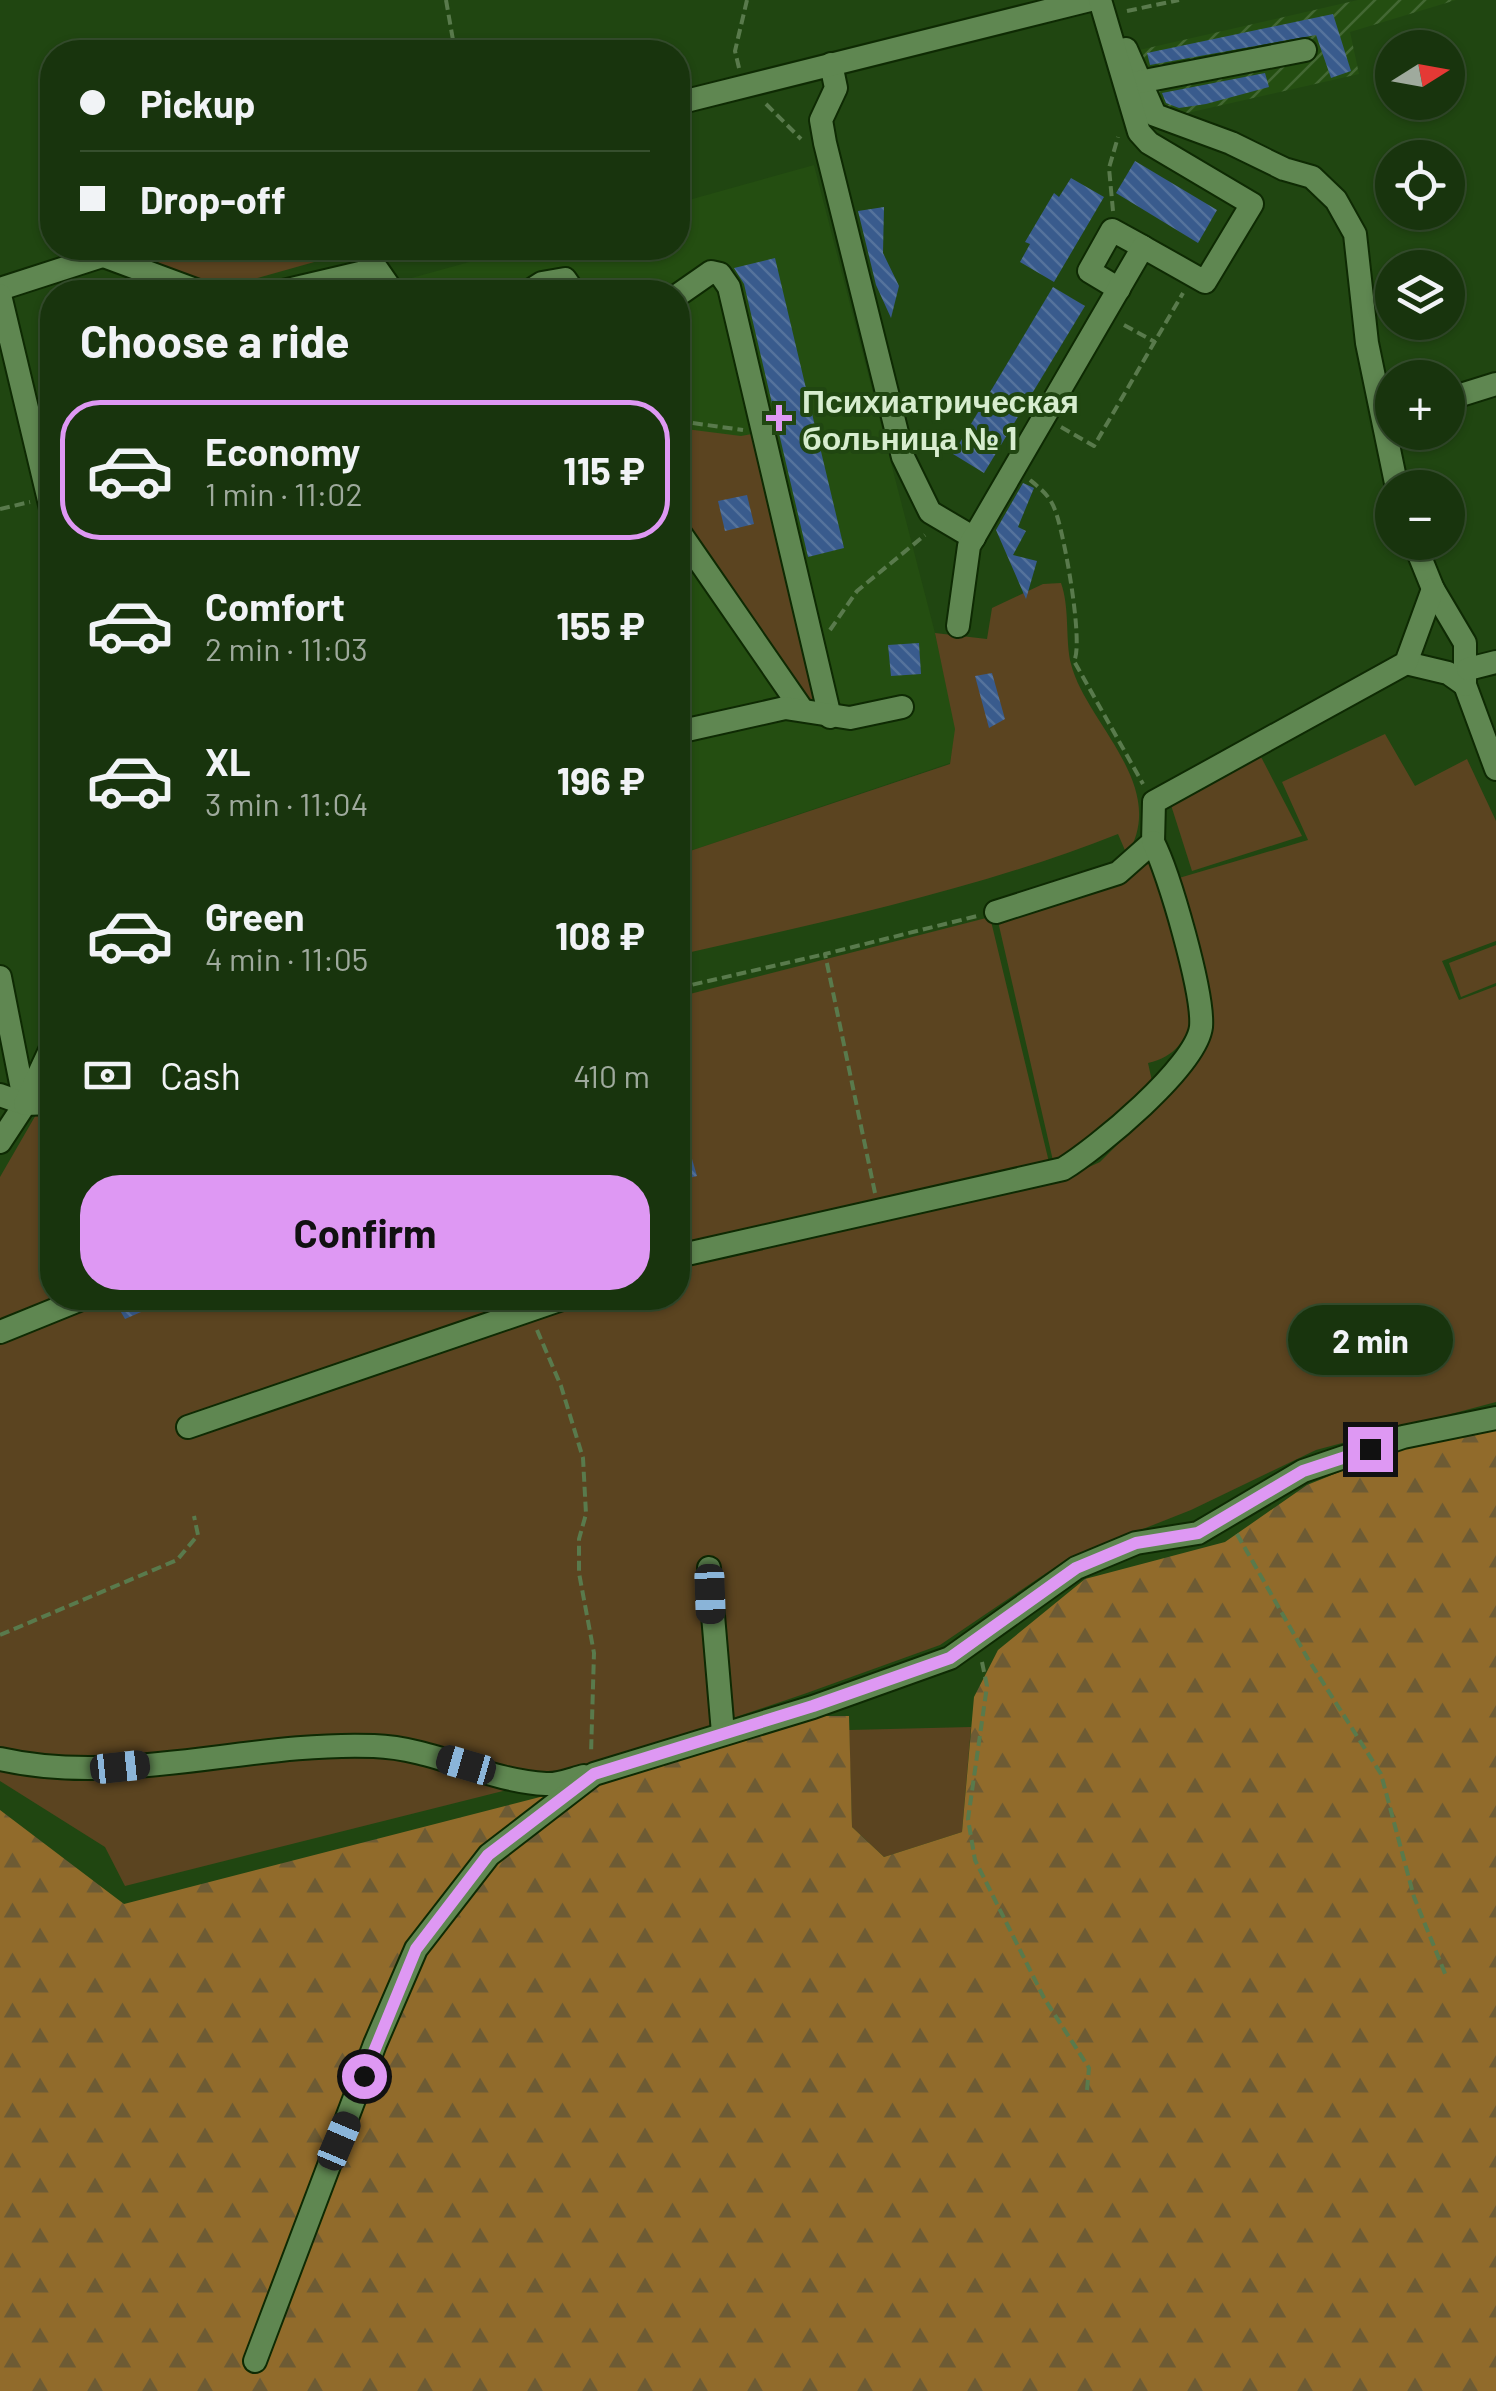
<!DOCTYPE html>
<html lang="en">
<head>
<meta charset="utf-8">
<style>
  body { margin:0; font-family:Barlow,sans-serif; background:#253f1b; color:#f1f3f6; height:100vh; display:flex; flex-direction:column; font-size:38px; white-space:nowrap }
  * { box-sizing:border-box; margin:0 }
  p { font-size:32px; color:#9faa9d }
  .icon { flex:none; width:55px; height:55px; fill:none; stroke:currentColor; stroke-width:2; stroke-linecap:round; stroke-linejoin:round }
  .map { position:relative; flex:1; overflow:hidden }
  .panel { position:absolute; left:40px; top:280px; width:650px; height:1030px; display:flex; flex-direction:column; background:#18340d; border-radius:40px; box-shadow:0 2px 8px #0004,0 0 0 2px #364f2e }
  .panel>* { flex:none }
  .top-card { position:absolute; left:40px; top:40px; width:650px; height:220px; border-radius:40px; box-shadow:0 2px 8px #0004,0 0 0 2px #364f2e; display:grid; align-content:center; height:220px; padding:0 40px; background:#18340d }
  .needle { width:65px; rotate:79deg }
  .buttons { position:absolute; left:1375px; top:30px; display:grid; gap:20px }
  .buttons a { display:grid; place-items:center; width:90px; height:90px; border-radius:50%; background:#18340d; box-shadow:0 2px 8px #0004,0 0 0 2px #364f2e; font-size:50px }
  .end { position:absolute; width:45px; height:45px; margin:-22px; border:12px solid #de98f3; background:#111; box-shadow:0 0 0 5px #111 }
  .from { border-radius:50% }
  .bubble { position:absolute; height:70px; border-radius:35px; background:#18340d; box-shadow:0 2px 8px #0004,0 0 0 2px #364f2e; font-size:32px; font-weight:700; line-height:70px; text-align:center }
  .car { position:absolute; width:30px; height:60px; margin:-30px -15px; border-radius:12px; box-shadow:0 0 8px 2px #0007; background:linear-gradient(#222 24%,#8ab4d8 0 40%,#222 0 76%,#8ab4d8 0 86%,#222 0) }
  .top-card b { display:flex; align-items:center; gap:35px; height:95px; font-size:38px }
  .top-card b+b { border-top:2px solid #364f2e }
  .top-card i { width:25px; height:25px; background:#f1f3f6 }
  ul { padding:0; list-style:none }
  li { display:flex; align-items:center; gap:30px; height:140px; margin:0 20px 15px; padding:0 20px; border:5px solid transparent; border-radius:40px }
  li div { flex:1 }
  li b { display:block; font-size:38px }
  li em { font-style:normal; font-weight:700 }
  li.selected { border-color:#de98f3 }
  li>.icon { width:90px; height:90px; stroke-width:1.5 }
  h2 { padding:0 40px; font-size:45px; line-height:120px }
  .pay { display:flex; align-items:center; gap:25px; height:110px; padding:0 40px; font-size:38px }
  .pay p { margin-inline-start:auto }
  .button { display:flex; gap:20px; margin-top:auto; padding:20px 40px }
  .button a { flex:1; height:115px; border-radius:40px; background:#de98f3; color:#111; font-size:40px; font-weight:700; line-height:115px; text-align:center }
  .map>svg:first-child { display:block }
  .built { fill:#244e11 }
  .industrial { fill:url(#industrial-furrows) }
  .green { fill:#5b4420 }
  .forest { fill:url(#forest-firs) }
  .building { fill:url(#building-back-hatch) }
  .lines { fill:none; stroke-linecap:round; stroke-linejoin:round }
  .minor-casing { stroke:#0e2a03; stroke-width:26 }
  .path { stroke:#597a4c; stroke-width:4; stroke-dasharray:10 5; stroke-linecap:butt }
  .minor { stroke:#5f8751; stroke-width:22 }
  .route { stroke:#de98f3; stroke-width:12 }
  .poi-dot { fill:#de98f3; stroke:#204611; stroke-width:4 }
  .labels { text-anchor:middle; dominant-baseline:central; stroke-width:8; stroke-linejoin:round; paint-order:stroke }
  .poi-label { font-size:32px; font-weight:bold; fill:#d7edcf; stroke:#204611; text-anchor:start }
</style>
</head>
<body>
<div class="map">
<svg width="1496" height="2391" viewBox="0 0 1496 2391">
  <defs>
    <pattern id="industrial-furrows" width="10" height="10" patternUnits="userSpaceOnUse" patternTransform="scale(2.5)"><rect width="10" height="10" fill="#244e11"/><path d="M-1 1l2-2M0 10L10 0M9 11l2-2" fill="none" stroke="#436833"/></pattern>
    <pattern id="forest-firs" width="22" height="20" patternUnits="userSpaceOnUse" patternTransform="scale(2.5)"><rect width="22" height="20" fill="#916b2b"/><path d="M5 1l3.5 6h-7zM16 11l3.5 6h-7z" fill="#6d5b34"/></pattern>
    <pattern id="building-back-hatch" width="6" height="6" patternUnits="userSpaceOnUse" patternTransform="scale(2.5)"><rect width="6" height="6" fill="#395b8d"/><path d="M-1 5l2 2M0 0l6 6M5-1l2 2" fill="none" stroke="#55739c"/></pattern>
  </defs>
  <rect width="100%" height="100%" fill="#204611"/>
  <!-- built -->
  <polygon class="built" points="814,165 935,633 956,729 950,763 678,855 678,292 382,292 379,287 520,248 678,248 678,203"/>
  <!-- industrial -->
  <polygon class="industrial" points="1358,0 1456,0 1350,32 1359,74 1174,116 1154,111 1135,51"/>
  <!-- green -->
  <g class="green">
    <polygon points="177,248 364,248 215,290 159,272 158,255"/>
    <polygon points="678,428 741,436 757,433 819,702 806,706 678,515"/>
    <path d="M1061 583C1070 608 1065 640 1071 664 1086 723 1170 786 1127 855L1118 834C976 890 827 921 678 955V855L950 764 955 729 935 633 987 639 992 608 1043 584Z"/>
    <polygon points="1385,734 1415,786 1467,759 1496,821 1496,941 1442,961 1459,1000 1496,986 1496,1402 1316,1450 1191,1510 1067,1559 940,1645 804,1694 559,1777 125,1886 105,1847 0,1781 0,1177 52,1087 52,1298 678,1298 678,997 990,917 1054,1183 1100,1162 1157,1105 1207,1033 1179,878 1308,840 1282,782"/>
    <polygon points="1259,753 1302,836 1192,871 1171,805"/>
    <path d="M1157 861 1193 1010C1188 1039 1177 1056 1148 1063L1152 1081 1097 1138 1054 1165 997 917Z"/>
    <polygon points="1496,945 1496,983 1461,997 1449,963"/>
    <polygon points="971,1727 962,1832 884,1857 852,1827 849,1730"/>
  </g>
  <!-- forest -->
  <polygon class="forest" points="1496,1424 1496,2391 0,2391 0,1810 124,1904 610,1779 821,1716 849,1716 852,1827 884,1857 962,1832 974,1697 998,1650 1085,1579 1225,1542 1307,1485 1404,1446"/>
  <!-- building -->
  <g class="building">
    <polygon points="1333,14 1351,71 1331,78 1316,35 1150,65 1147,53"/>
    <polygon points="1265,73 1269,87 1206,104 1179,108 1166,103 1162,93"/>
    <polygon points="1135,161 1217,210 1198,243 1116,193"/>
    <polygon points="1071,178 1104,197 1054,282 1020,262 1030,244 1025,242 1054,193 1059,197"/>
    <polygon points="884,207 883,253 899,286 891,318 876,285 858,211"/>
    <polygon points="775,258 844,548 808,557 744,284 734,268"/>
    <polygon points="1053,287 1085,306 984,473 953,454"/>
    <polygon points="1023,483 1034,488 1018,527 1026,531 1013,555 1037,561 1026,599 996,530"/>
    <polygon points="747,495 754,524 725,531 718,501"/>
    <polygon points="919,643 921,674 891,676 888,645"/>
    <polygon points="992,673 1005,719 989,728 975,676"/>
    <polygon points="678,1125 682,1125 697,1176 678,1181"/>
    <polygon points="137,1298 173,1298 125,1319 118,1307"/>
  </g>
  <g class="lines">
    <!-- minor casing -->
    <g class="minor-casing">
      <g id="minor">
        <polyline points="1126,49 1155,115 1231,143 1284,169 1312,177 1336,200 1355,234 1367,343 1397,488"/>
        <polyline points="831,64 836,88 821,120 825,143 903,457 930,512 974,538"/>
        <polyline points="1139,82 1305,50"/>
        <polyline points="678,103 1090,0"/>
        <polyline points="101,255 201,292"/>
        <polyline points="0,289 127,248"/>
        <polyline points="1119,289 1089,271 1112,230 1143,247"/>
        <polyline points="279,292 377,269 393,292"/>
        <polyline points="528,292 542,283 565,279 574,292"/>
        <polyline points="0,295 52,513"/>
        <polyline points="678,295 711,272 720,274 729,287 830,717"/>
        <polyline points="1448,399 1496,384"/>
        <polyline points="678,530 801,708"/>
        <polyline points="1414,542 1433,589 1465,643 1465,685 1496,769"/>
        <polyline points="958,626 969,546 1143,247 1205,282 1252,204 1149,143 1139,132 1100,0"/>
        <polyline points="1406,663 1448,673 1465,685"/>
        <polyline points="1468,669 1496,662"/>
        <polyline points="678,732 785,708 850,718 902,707"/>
        <polyline points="996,912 1118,873 1153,842 1154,802 1406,663 1433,589"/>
        <polyline points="0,977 25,1104 0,1142"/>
        <polyline points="0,1095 25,1104 52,1103"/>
        <polyline points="25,1104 52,1046"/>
        <path d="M678 1256 1063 1169C1096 1149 1196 1067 1201 1027 1204 994 1169 873 1153 842"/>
        <polyline points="0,1332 84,1298"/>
        <polyline points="188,1427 565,1298"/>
        <polyline points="709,1568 723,1733"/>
        <path d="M0 1759C123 1787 250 1741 374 1746 434 1748 487 1781 546 1784 558 1785 572 1779 584 1776"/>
        <polyline points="255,2361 375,2044 416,1949 489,1855 594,1774 813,1707 950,1658 1076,1568 1136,1543 1198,1533 1303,1471 1403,1437 1496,1418"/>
      </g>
    </g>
    <!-- path -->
    <g class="path">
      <polyline points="446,0 453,40 447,52"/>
      <polyline points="1127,11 1179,0"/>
      <polyline points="739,68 735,51 747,0"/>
      <polyline points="766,104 801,139"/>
      <polyline points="1113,211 1109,168 1118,137"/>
      <polyline points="1124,325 1155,342"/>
      <polyline points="678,421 743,430"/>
      <polyline points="1061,427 1094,446 1183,293"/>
      <path d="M1030 480C1041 489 1050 496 1055 510 1064 532 1084 644 1074 661L1143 784"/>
      <polyline points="0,509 30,502"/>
      <polyline points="830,630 857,591 925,535"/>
      <polyline points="678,988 825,954"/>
      <polyline points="875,1193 825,954 977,916"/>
      <polyline points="537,1330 561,1386 583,1458 586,1514 579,1539 579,1573 594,1653 591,1754"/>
      <polyline points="1237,1534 1308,1659 1381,1774 1414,1897 1446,1976"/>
      <polyline points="0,1635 177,1560 198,1535 194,1516"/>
      <polyline points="982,1662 987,1686 968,1819 975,1860 1044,1998 1089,2068 1087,2090"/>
    </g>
    <!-- minor -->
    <use href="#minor" class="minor"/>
  </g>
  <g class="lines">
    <!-- route -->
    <polyline class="route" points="364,2076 416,1949 488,1855 594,1774 813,1706 950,1658 1076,1568 1136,1543 1198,1533 1303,1471 1370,1449"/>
  </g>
  <!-- markers -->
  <path class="poi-dot" d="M774 403h10v10h10v10h-10v10h-10v-10h-10v-10h10z"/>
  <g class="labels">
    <!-- poi labels -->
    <g class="poi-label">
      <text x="802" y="400">Психиатрическая<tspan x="802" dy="37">больница № 1</tspan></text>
    </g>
  </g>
</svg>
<div class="buttons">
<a><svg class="needle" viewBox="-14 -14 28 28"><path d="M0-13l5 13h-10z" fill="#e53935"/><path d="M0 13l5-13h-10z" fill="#9faa9d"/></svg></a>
<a><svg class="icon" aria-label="locate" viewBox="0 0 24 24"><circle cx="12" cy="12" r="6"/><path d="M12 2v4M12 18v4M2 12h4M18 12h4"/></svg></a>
<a><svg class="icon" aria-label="layers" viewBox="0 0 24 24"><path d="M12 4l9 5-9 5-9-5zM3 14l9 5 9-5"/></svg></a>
<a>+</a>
<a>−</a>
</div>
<i class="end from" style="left:364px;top:2076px"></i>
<i class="end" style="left:1370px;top:1449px"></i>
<div class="bubble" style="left:1288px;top:1305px;width:165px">2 min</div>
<i class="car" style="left:710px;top:1594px;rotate:178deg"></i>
<i class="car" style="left:466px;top:1765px;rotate:286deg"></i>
<i class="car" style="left:120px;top:1767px;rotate:84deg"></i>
<i class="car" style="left:339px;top:2141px;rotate:23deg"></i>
<div class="top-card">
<b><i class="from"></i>Pickup</b>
<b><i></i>Drop-off</b>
</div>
<section class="panel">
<h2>Choose a ride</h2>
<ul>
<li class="selected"><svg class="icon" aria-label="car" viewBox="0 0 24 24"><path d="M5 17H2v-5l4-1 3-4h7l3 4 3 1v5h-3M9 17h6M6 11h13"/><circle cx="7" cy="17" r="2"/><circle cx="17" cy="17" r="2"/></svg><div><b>Economy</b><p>1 min · 11:02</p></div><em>115 ₽</em></li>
<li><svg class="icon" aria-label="car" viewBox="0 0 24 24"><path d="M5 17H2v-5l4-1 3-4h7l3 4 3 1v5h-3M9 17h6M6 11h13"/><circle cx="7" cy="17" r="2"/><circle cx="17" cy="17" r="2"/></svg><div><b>Comfort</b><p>2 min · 11:03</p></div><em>155 ₽</em></li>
<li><svg class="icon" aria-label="car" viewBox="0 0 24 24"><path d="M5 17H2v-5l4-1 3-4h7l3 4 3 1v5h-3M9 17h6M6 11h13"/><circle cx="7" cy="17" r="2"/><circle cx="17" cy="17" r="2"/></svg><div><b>XL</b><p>3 min · 11:04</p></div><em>196 ₽</em></li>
<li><svg class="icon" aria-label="car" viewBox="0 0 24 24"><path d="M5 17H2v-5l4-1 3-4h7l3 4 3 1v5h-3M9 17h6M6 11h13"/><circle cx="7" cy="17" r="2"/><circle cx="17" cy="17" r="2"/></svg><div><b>Green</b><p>4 min · 11:05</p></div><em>108 ₽</em></li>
</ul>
<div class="pay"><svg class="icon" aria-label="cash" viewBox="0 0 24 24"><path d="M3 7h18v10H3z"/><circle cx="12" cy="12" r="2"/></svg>Cash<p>410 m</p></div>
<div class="button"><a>Confirm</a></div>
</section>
</div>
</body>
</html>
